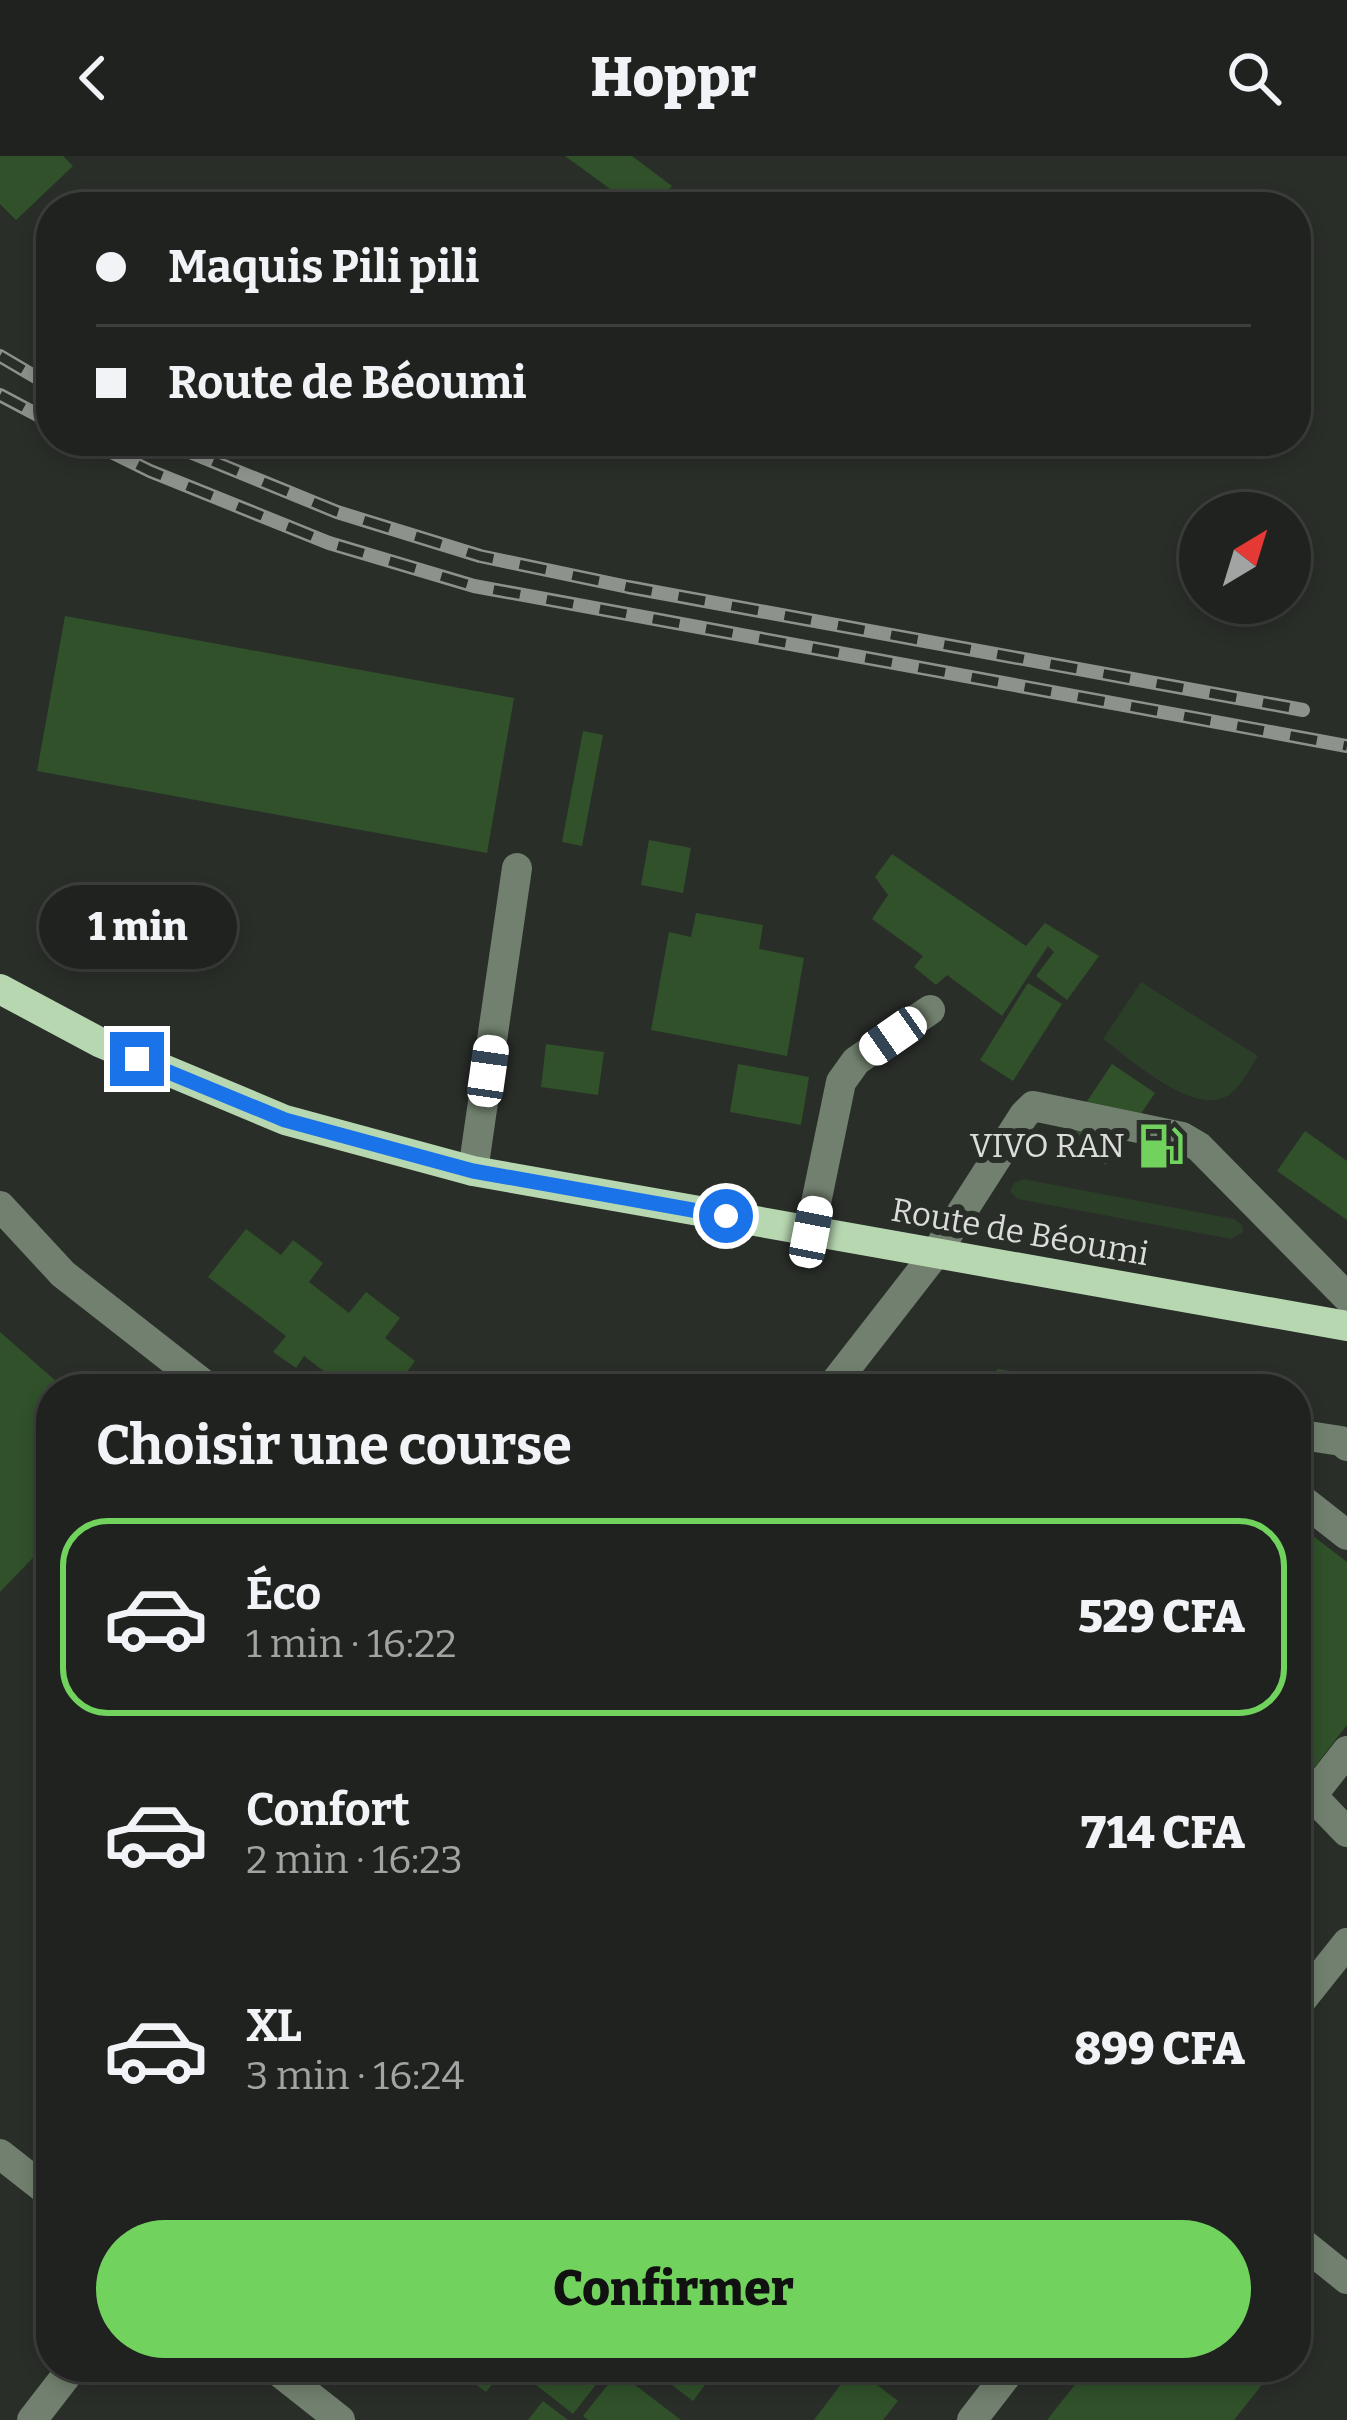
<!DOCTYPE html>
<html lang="fr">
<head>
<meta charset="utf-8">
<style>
  body { margin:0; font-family:Bitter,serif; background:#2d2f2c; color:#f1f3f6; height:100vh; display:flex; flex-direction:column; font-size:45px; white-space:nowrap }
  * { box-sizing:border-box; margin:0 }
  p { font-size:39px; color:#a2a4a4 }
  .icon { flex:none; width:66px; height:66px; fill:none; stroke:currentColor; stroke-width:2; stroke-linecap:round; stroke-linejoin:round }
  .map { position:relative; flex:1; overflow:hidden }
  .details { position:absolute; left:36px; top:1218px; width:1275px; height:1008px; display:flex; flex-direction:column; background:#20221f; border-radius:48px; box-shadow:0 6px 18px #0003,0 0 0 3px #3d3f3d }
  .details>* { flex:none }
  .guide { position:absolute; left:36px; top:36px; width:1275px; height:264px; border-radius:48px; box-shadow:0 6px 18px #0003,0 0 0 3px #3d3f3d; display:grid; align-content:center; height:264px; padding:0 60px; background:#20221f }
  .needle { width:78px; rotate:38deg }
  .tools { position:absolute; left:1179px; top:336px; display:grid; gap:24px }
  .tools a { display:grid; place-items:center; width:132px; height:132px; border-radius:50%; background:#20221f; box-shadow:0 6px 18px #0003,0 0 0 3px #3d3f3d; font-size:60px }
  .end { position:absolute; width:54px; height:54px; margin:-27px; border:15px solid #1a73e8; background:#fff; box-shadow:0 0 0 6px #fff }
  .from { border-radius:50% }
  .bubble { position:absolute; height:84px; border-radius:42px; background:#20221f; box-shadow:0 6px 18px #0003,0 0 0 3px #3d3f3d; font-size:39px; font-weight:800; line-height:84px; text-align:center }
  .car { position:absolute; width:36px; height:72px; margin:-36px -18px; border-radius:15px; box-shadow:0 0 9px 3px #0007; background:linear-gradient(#fff 24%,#345 0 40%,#fff 0 76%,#345 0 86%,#fff 0) }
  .guide b { display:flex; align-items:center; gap:42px; height:114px; font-size:45px }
  .guide b+b { border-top:3px solid #3d3f3d }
  .guide i { width:30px; height:30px; background:#f1f3f6 }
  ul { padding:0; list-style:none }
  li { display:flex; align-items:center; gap:36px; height:198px; margin:0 24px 18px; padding:0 36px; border:6px solid transparent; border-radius:48px }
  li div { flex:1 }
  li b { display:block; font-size:45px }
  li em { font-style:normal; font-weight:800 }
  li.active { border-color:#71d35e }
  li>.icon { width:108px; height:108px; stroke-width:1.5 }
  h2 { padding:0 60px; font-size:54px; line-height:144px }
  .primary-button { display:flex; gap:24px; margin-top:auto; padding:24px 60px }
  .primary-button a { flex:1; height:138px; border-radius:72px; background:#71d35e; color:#111; font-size:48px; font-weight:800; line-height:138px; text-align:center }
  header { display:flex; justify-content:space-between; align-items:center; height:156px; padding:0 60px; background:#20221f; font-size:54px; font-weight:800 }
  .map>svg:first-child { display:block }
  .green { fill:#2b3e27 }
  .building { fill:#30512a }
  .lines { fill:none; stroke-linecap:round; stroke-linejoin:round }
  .minor { stroke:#72816f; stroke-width:30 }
  .major { stroke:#b7d7b1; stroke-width:30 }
  .rail-casing { stroke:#8e928d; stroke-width:14 }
  .rail { stroke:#2a2e29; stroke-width:9; stroke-dasharray:27; stroke-linecap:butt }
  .route { stroke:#1a73e8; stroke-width:15 }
  .labels { text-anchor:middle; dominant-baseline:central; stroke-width:12; stroke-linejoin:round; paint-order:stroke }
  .poi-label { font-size:33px; fill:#daddd9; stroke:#2a2e29; text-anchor:end }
  .street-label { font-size:33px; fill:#daddd9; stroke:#2a2e29 }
</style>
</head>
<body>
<header><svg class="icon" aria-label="back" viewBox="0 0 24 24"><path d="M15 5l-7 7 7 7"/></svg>Hoppr<svg class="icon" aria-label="search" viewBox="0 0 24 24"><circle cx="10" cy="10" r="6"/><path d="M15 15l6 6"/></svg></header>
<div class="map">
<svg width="1347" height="2264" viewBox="0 0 1347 2264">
  <rect width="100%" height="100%" fill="#2a2e29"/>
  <!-- green -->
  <g class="green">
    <path d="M1141 826 1258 900C1250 912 1241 931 1229 939 1194 962 1131 903 1103 883Z"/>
    <polygon points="1023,1023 1234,1063 1242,1069 1243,1076 1231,1083 1018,1043 1010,1035 1014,1027"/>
  </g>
  <!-- building -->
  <g class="building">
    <polygon points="0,0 63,0 73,10 16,64 0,48"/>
    <polygon points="565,0 632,0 672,30 657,51 635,51"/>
    <polygon points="65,460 514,542 487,697 37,615"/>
    <polygon points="583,575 603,579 582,690 562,686"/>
    <polygon points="649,684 691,692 683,737 641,729"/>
    <polygon points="892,698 1026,790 1045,767 1099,800 1067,844 1036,820 1054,796 1048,790 1002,860 947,819 936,829 914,811 923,800 872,763 888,739 875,721"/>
    <polygon points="696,757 763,769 759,793 804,802 787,900 651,874 669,776 691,781"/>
    <polygon points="1028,827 1062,848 1013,925 980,904"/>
    <polygon points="546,888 604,896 598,939 541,931"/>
    <polygon points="738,908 809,921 801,969 730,956"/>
    <polygon points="1112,908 1155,937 1106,1009 1063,981"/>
    <polygon points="1305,975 1347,1005 1347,1064 1277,1015"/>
    <polygon points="246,1073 281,1099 293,1084 323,1107 309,1126 349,1157 366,1136 400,1162 385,1182 415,1205 394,1233 347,1233 304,1200 296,1212 273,1196 286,1180 208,1121"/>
    <polygon points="0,1176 65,1233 51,1233 51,1383 0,1436"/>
    <polygon points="997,1213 1102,1230 1102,1233 993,1233"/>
    <polygon points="1296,1367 1347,1406 1347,1569 1296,1635 1296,1516 1302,1508 1296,1503"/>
    <polygon points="452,2211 505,2211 486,2236"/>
    <polygon points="548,2211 598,2211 605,2217 573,2258 535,2228"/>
    <polygon points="648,2211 718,2211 693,2245"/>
    <polygon points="854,2211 898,2245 883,2264 814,2264"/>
    <polygon points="1089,2211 1276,2211 1234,2264 1047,2264"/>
    <polygon points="618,2216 681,2264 588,2264 583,2260"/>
    <polygon points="543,2245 568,2264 528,2264"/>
  </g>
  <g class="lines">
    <!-- minor -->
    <g class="minor">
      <polyline points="473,1015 517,712"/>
      <polyline points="0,1050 63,1118 210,1233"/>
      <polyline points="810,1076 841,926 856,905 930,854"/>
      <polyline points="830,1233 935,1098 1024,959 1033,950 1182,981 1199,991 1347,1141"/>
      <polyline points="1296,1287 1302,1279 1341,1285 1347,1290"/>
      <polyline points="1296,1339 1347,1379"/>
      <polyline points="1347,1595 1314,1637 1316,1644 1347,1676"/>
      <polyline points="1296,1851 1347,1787"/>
      <polyline points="0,1998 51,2038"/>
      <polyline points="1296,2082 1347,2123"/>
      <polyline points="273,2211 340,2264"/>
      <polyline points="32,2264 73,2211"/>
      <polyline points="972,2264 1013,2211"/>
    </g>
    <!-- major -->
    <polyline class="major" points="0,833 101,887 285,964 473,1015 1347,1170"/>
    <!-- rail casing -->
    <g class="rail-casing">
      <g id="rail">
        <polyline points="0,200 51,230"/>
        <polyline points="0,239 51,266"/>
        <polyline points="89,285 150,315 329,387 474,430 1347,590"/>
        <polyline points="163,285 337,356 480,400 628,431 1303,554"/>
      </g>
    </g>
    <!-- rail -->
    <use href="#rail" class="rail"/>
  </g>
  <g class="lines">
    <!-- route -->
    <polyline class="route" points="137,903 285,964 473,1015 726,1060"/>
  </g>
  <!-- icons -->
  <defs>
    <g id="fuel-bare" transform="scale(3.6)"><path d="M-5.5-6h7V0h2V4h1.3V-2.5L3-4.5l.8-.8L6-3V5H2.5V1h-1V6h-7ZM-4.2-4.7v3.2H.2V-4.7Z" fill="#71d35e" stroke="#2a2e29" stroke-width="2.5" paint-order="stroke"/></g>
  </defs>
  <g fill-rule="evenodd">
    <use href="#fuel-bare" x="1161" y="990"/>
  </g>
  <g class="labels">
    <!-- poi labels -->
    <g class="poi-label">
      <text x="1125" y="990">VIVO RAN</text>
    </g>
    <!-- street labels -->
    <g class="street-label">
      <text transform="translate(1020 1076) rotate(10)">Route de Béoumi</text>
    </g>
  </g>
</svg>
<div class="tools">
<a><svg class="needle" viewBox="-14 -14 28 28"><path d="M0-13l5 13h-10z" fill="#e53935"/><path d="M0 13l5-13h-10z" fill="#a2a4a4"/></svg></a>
</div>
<i class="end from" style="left:726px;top:1060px"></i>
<i class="end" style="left:137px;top:903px"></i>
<div class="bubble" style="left:39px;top:729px;width:198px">1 min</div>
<i class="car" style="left:893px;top:880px;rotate:235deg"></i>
<i class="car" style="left:488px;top:915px;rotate:8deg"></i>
<i class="car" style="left:811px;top:1076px;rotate:11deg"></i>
<div class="guide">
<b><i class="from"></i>Maquis Pili pili</b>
<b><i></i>Route de Béoumi</b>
</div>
<section class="details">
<h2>Choisir une course</h2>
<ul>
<li class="active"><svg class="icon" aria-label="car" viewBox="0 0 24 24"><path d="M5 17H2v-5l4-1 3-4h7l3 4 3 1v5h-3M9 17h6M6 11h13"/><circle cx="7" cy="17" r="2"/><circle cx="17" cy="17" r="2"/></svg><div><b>Éco</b><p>1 min · 16:22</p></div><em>529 CFA</em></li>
<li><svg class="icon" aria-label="car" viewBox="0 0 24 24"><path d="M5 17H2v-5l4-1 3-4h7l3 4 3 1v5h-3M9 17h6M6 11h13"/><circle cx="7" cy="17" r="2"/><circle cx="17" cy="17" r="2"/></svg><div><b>Confort</b><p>2 min · 16:23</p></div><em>714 CFA</em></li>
<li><svg class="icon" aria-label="car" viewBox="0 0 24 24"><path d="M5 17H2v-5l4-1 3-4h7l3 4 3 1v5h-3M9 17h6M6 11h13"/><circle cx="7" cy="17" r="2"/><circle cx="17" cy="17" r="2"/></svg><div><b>XL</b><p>3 min · 16:24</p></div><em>899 CFA</em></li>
</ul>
<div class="primary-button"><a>Confirmer</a></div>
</section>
</div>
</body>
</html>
